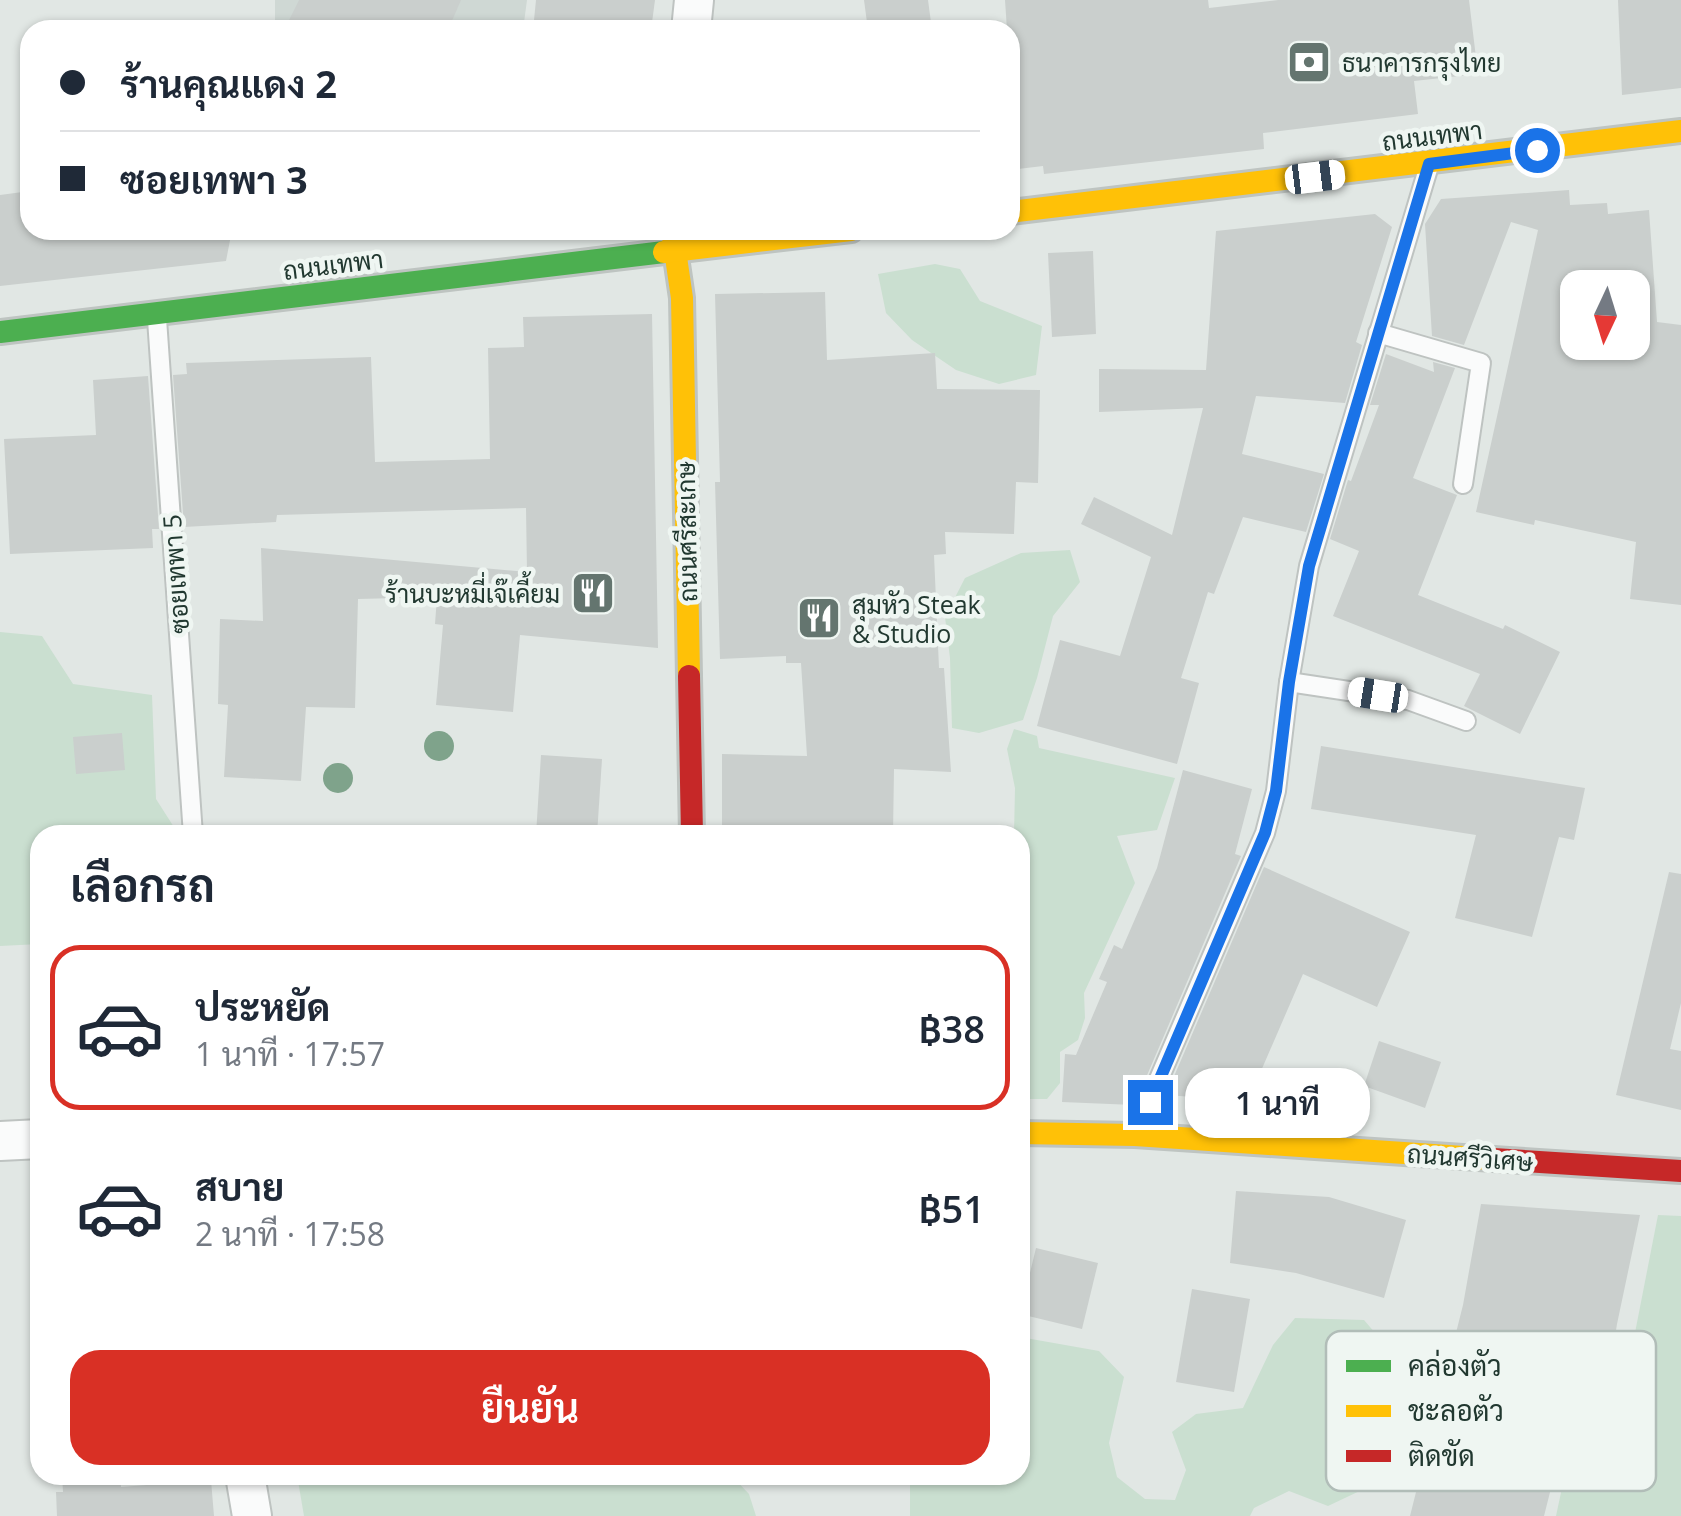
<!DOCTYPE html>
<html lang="th">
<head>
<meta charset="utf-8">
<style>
  body { margin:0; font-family:"Open Sans",Sarabun,sans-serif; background:#f2f2f3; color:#1f2937; height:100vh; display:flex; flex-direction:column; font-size:38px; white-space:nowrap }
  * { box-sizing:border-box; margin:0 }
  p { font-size:32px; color:#747a83 }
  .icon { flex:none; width:55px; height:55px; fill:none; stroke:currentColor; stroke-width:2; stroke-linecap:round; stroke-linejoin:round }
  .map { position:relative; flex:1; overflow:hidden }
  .details { position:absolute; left:30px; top:825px; width:1000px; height:660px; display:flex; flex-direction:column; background:#fff; border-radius:30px; box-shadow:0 2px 8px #0004 }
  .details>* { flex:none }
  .banner { position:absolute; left:20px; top:20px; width:1000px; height:220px; border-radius:30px; box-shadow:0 2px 8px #0004; display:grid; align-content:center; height:220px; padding:0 40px; background:#fff }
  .needle { width:65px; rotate:184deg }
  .controls { position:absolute; left:1560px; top:270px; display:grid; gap:20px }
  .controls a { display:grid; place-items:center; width:90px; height:90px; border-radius:20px; background:#fff; box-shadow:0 2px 8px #0004; font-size:50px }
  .end { position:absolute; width:45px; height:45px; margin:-22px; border:12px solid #1a73e8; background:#fff; box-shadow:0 0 0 5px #fff }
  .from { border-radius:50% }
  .bubble { position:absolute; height:70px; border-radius:30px; background:#fff; box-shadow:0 2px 8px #0004; font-size:32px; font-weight:600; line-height:70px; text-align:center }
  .car { position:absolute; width:30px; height:60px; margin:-30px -15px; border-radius:12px; box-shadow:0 0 8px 2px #0007; background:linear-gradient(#fff 24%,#345 0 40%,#fff 0 76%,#345 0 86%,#fff 0) }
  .banner b { display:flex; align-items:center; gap:35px; height:95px; font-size:38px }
  .banner b+b { border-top:2px solid #e0e1e3 }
  .banner i { width:25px; height:25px; background:#1f2937 }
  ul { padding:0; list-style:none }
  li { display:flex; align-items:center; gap:30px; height:165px; margin:0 20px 15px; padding:0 20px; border:5px solid transparent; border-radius:30px }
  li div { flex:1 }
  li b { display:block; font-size:38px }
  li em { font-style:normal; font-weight:600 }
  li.current { border-color:#d93025 }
  li>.icon { width:90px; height:90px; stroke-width:1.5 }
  h2 { padding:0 40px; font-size:45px; line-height:120px }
  .button { display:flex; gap:20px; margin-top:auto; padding:20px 40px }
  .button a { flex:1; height:115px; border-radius:30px; background:#d93025; color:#fff; font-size:40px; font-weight:600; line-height:115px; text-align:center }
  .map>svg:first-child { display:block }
  .built { fill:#cfd8d4 }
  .green { fill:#cadfd0 }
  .building { fill:#cacfcd; fill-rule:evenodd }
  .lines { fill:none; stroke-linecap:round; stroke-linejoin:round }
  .lane-casing { stroke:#bec3c1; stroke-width:22 }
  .street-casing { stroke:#bec3c1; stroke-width:42 }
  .fast-casing { stroke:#bec4c1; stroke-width:28 }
  .slow-casing { stroke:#bec4c1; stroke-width:28 }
  .jam-casing { stroke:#bec4c1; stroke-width:28 }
  .lane { stroke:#fafbfb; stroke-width:18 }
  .street { stroke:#fafbfb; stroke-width:38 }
  .fast { stroke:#4caf50; stroke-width:22 }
  .slow { stroke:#ffc107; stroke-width:22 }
  .jam { stroke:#c62828; stroke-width:22 }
  .tree { fill:#7fa38b }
  .route { stroke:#1a73e8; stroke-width:12 }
  .labels { text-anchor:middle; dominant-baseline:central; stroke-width:9; stroke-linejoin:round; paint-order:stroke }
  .poi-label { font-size:25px; fill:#213830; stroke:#eff6f2; text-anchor:start }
  .street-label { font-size:25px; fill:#213830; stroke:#eff6f2 }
  .key { fill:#eff6f2; stroke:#b1bdb8; stroke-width:2.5 }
  .key-label { font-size:28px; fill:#213830 }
</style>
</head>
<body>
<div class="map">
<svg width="1681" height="1516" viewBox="0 0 1681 1516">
  <rect width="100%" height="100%" fill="#e1e7e4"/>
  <!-- built -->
  <polygon class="built" points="275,0 527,0 523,30 275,30"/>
  <!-- green -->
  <g class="green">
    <polygon points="935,264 960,269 980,301 1042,326 1036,375 999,384 956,370 912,340 886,313 878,274"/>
    <polygon points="1070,550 1080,582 1053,616 1037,678 1023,720 979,733 952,728 950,658 945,617 965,578 1021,553"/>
    <polygon points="0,632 42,636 73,684 152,695 156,799 179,835 40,835 40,944 0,946"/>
    <polygon points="1014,729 1037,736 1039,748 1175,778 1157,830 1117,836 1135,883 1084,993 1085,1018 1078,1040 1060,1052 1060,1083 1047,1099 1020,1099 1020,897 1023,892 1020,885 1020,835 1014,835 1015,788 1007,749"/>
    <polygon points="1658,1215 1681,1216 1681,1516 1556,1516 1572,1441 1625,1384"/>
    <polygon points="1295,1318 1364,1320 1388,1348 1404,1416 1401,1450 1385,1479 1328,1506 1289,1491 1254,1508 1250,1516 910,1516 910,1475 1020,1475 1020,1337 1099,1351 1124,1377 1109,1443 1117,1477 1145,1499 1175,1500 1186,1470 1172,1432 1196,1414 1243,1408 1273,1345"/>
    <polygon points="297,1475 731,1475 749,1494 756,1516 304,1516"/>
  </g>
  <!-- building -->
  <g class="building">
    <polygon points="299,0 461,0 448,30 284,30"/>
    <polygon points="536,0 655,0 651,30 533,30"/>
    <polygon points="864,0 928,0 932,30 868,30"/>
    <polygon points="1005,0 1208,0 1209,8 1278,0 1469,0 1478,74 1414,81 1418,114 1263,133 1264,149 1044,174 1043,166 1010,170 1010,30 1007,30"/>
    <polygon points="1618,0 1681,0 1681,88 1622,95"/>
    <path d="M1569 190 1570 205 1607 203 1608 214 1649 210 1657 322 1681 325V605L1630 599 1636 542 1535 520 1534 525 1476 512 1538 230 1511 222 1464 345 1432 336 1425 224 1441 199ZM1578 288H1632V342H1578Z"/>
    <polygon points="30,191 30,230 232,230 226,261 0,286 0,195"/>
    <polygon points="1375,214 1392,227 1356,342 1362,345 1345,403 1256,396 1242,454 1324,474 1306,532 1243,517 1214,594 1208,592 1181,678 1199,683 1177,764 1037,726 1060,640 1120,656 1151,557 1081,524 1094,497 1172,535 1203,408 1099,412 1099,369 1206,370 1216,231"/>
    <polygon points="1093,251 1096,334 1052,337 1048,253"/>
    <polygon points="825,292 827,360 935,353 937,389 1040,390 1038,483 1016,482 1014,534 945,532 946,554 934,555 939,668 944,668 951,772 894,769 893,834 722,831 722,754 807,756 801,663 786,663 786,656 720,659 715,482 720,482 715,294"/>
    <polygon points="652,314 658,648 520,635 513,712 436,705 443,625 435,624 437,597 358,599 355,708 306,707 301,781 224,777 228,705 218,704 220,619 263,621 261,548 527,572 526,508 277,515 276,522 184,527 173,375 187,374 186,363 371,357 375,462 490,459 488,348 524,347 523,317"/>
    <polygon points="1386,354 1434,372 1433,362 1455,368 1413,478 1457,495 1418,595 1503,629 1505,625 1560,652 1520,734 1464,706 1480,674 1333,616 1359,551 1330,539 1348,480 1351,481 1379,405 1370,405"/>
    <polygon points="148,376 159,529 152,529 153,548 10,554 4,439 96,435 93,380"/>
    <polygon points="122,733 125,770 76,774 73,737"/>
    <polygon points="1321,746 1585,788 1574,840 1559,837 1532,937 1455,918 1476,835 1311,809"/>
    <polygon points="541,755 602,759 597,835 536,835"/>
    <polygon points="1183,770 1252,789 1235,854 1241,856 1139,1094 1134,1093 1134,1105 1062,1102 1065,1054 1076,1055 1107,982 1099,979 1114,945 1122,949 1157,868"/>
    <polygon points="1264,867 1410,932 1377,1007 1303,974 1248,1101 1166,1095"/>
    <polygon points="1669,872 1681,874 1681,1003 1670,1049 1681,1051 1681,1110 1616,1095"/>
    <polygon points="1379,1041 1441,1062 1425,1108 1364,1086"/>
    <polygon points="1236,1191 1329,1197 1406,1220 1384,1298 1296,1273 1230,1263"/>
    <polygon points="1481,1204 1640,1215 1617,1324 1608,1382 1572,1405 1544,1516 1410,1516 1463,1305"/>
    <polygon points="1036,1248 1098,1263 1082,1329 1020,1314"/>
    <polygon points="1192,1289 1250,1299 1234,1392 1176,1382"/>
    <polygon points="62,1475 120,1475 121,1487 211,1480 214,1516 57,1516 56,1492 63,1492"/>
  </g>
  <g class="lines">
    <!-- lane casing -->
    <g class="lane-casing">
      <g id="lane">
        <polyline points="157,319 193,835"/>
        <polyline points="1378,333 1481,363 1463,484"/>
        <polyline points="1289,682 1408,700 1466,721"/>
        <polyline points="1137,1130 1265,833 1276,791 1289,682 1309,566 1428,169"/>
      </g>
    </g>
    <!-- street casing -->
    <g class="street-casing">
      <g id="street">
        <polyline points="691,30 694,0"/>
        <polyline points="0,1141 40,1139"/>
        <polyline points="245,1475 252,1516"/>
      </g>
    </g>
    <!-- fast casing -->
    <g class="fast-casing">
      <polyline id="fast" points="0,332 664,252"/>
    </g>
    <!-- slow casing -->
    <g class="slow-casing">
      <g id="slow">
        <polyline points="1010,212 1681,131"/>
        <polyline points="672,230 682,298 689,676"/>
        <polyline points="664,252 851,230"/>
        <polyline points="1020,1133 1135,1135 1493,1159"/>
      </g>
    </g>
    <!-- jam casing -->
    <g class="jam-casing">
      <g id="jam">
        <polyline points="689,676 692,835"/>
        <polyline points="1493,1159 1681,1171"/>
      </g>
    </g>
    <!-- lane -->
    <use href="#lane" class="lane"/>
    <!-- street -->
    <use href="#street" class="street"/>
    <!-- fast -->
    <use href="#fast" class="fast"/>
    <!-- slow -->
    <use href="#slow" class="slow"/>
    <!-- jam -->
    <use href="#jam" class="jam"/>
  </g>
  <!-- trees -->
  <g class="tree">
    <circle cx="439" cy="746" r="15"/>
    <circle cx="338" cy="778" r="15"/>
  </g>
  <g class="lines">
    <!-- route -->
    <polyline class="route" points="1150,1102 1265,833 1276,791 1289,682 1309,566 1429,164 1537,150"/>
  </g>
  <!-- icons -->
  <defs>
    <g id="bank-square" transform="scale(2.25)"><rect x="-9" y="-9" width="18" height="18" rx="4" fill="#64756f" stroke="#eff6f2"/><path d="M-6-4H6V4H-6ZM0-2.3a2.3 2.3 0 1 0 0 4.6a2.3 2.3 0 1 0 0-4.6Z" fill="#fff"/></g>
    <g id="restaurant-square" transform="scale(2.25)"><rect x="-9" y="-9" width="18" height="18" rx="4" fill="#64756f" stroke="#eff6f2"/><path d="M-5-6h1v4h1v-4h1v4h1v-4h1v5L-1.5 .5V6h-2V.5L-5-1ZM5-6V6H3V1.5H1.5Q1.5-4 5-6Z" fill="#fff"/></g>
  </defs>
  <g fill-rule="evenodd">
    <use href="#bank-square" x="1309" y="62"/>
    <use href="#restaurant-square" x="593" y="593"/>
    <use href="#restaurant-square" x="819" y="618"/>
  </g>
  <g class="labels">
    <!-- poi labels -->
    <g class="poi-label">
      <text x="1342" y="62">ธนาคารกรุงไทย</text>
      <text x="560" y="593" text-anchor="end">ร้านบะหมี่เจ๊เคี้ยม</text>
      <text x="852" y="604">สุมหัว Steak<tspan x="852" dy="29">&amp; Studio</tspan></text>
    </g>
    <!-- street labels -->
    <g class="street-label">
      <text transform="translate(1432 135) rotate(-7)">ถนนเทพา</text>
      <text transform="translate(333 264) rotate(-7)">ถนนเทพา</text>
      <text transform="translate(686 532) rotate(-91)">ถนนศรีสะเกษ</text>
      <text transform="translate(175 574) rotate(-94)">ซอยเทพา 5</text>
      <text transform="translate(1470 1157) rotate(4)">ถนนศรีวิเศษ</text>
    </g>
  </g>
  <!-- legend -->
  <rect x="1326" y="1331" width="330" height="160" rx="15" class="key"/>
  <rect x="1346" y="1360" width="45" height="12" fill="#4caf50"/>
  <rect x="1346" y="1405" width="45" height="12" fill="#ffc107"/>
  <rect x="1346" y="1450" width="45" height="12" fill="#c62828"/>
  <g class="key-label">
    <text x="1408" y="1376">คล่องตัว</text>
    <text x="1408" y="1421">ชะลอตัว</text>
    <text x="1408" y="1466">ติดขัด</text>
  </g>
</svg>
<div class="controls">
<a><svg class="needle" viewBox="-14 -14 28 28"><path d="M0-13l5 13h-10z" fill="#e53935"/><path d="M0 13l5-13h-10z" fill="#747a83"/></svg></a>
</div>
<i class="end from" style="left:1537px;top:150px"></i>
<i class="end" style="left:1150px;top:1102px"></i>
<div class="bubble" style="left:1185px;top:1068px;width:185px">1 นาที</div>
<i class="car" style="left:1315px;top:177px;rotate:83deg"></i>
<i class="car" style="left:1378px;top:695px;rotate:279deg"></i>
<div class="banner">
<b><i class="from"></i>ร้านคุณแดง 2</b>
<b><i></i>ซอยเทพา 3</b>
</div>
<section class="details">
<h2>เลือกรถ</h2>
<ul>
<li class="current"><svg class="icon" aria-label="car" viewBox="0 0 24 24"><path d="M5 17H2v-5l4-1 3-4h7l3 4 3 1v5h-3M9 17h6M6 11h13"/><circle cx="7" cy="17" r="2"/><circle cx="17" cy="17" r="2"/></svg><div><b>ประหยัด</b><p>1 นาที · 17:57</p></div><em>฿38</em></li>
<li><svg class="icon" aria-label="car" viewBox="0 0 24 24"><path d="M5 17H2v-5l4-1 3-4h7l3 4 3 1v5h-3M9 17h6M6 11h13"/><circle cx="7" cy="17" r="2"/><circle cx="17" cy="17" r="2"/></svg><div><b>สบาย</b><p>2 นาที · 17:58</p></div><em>฿51</em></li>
</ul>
<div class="button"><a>ยืนยัน</a></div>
</section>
</div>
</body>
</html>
